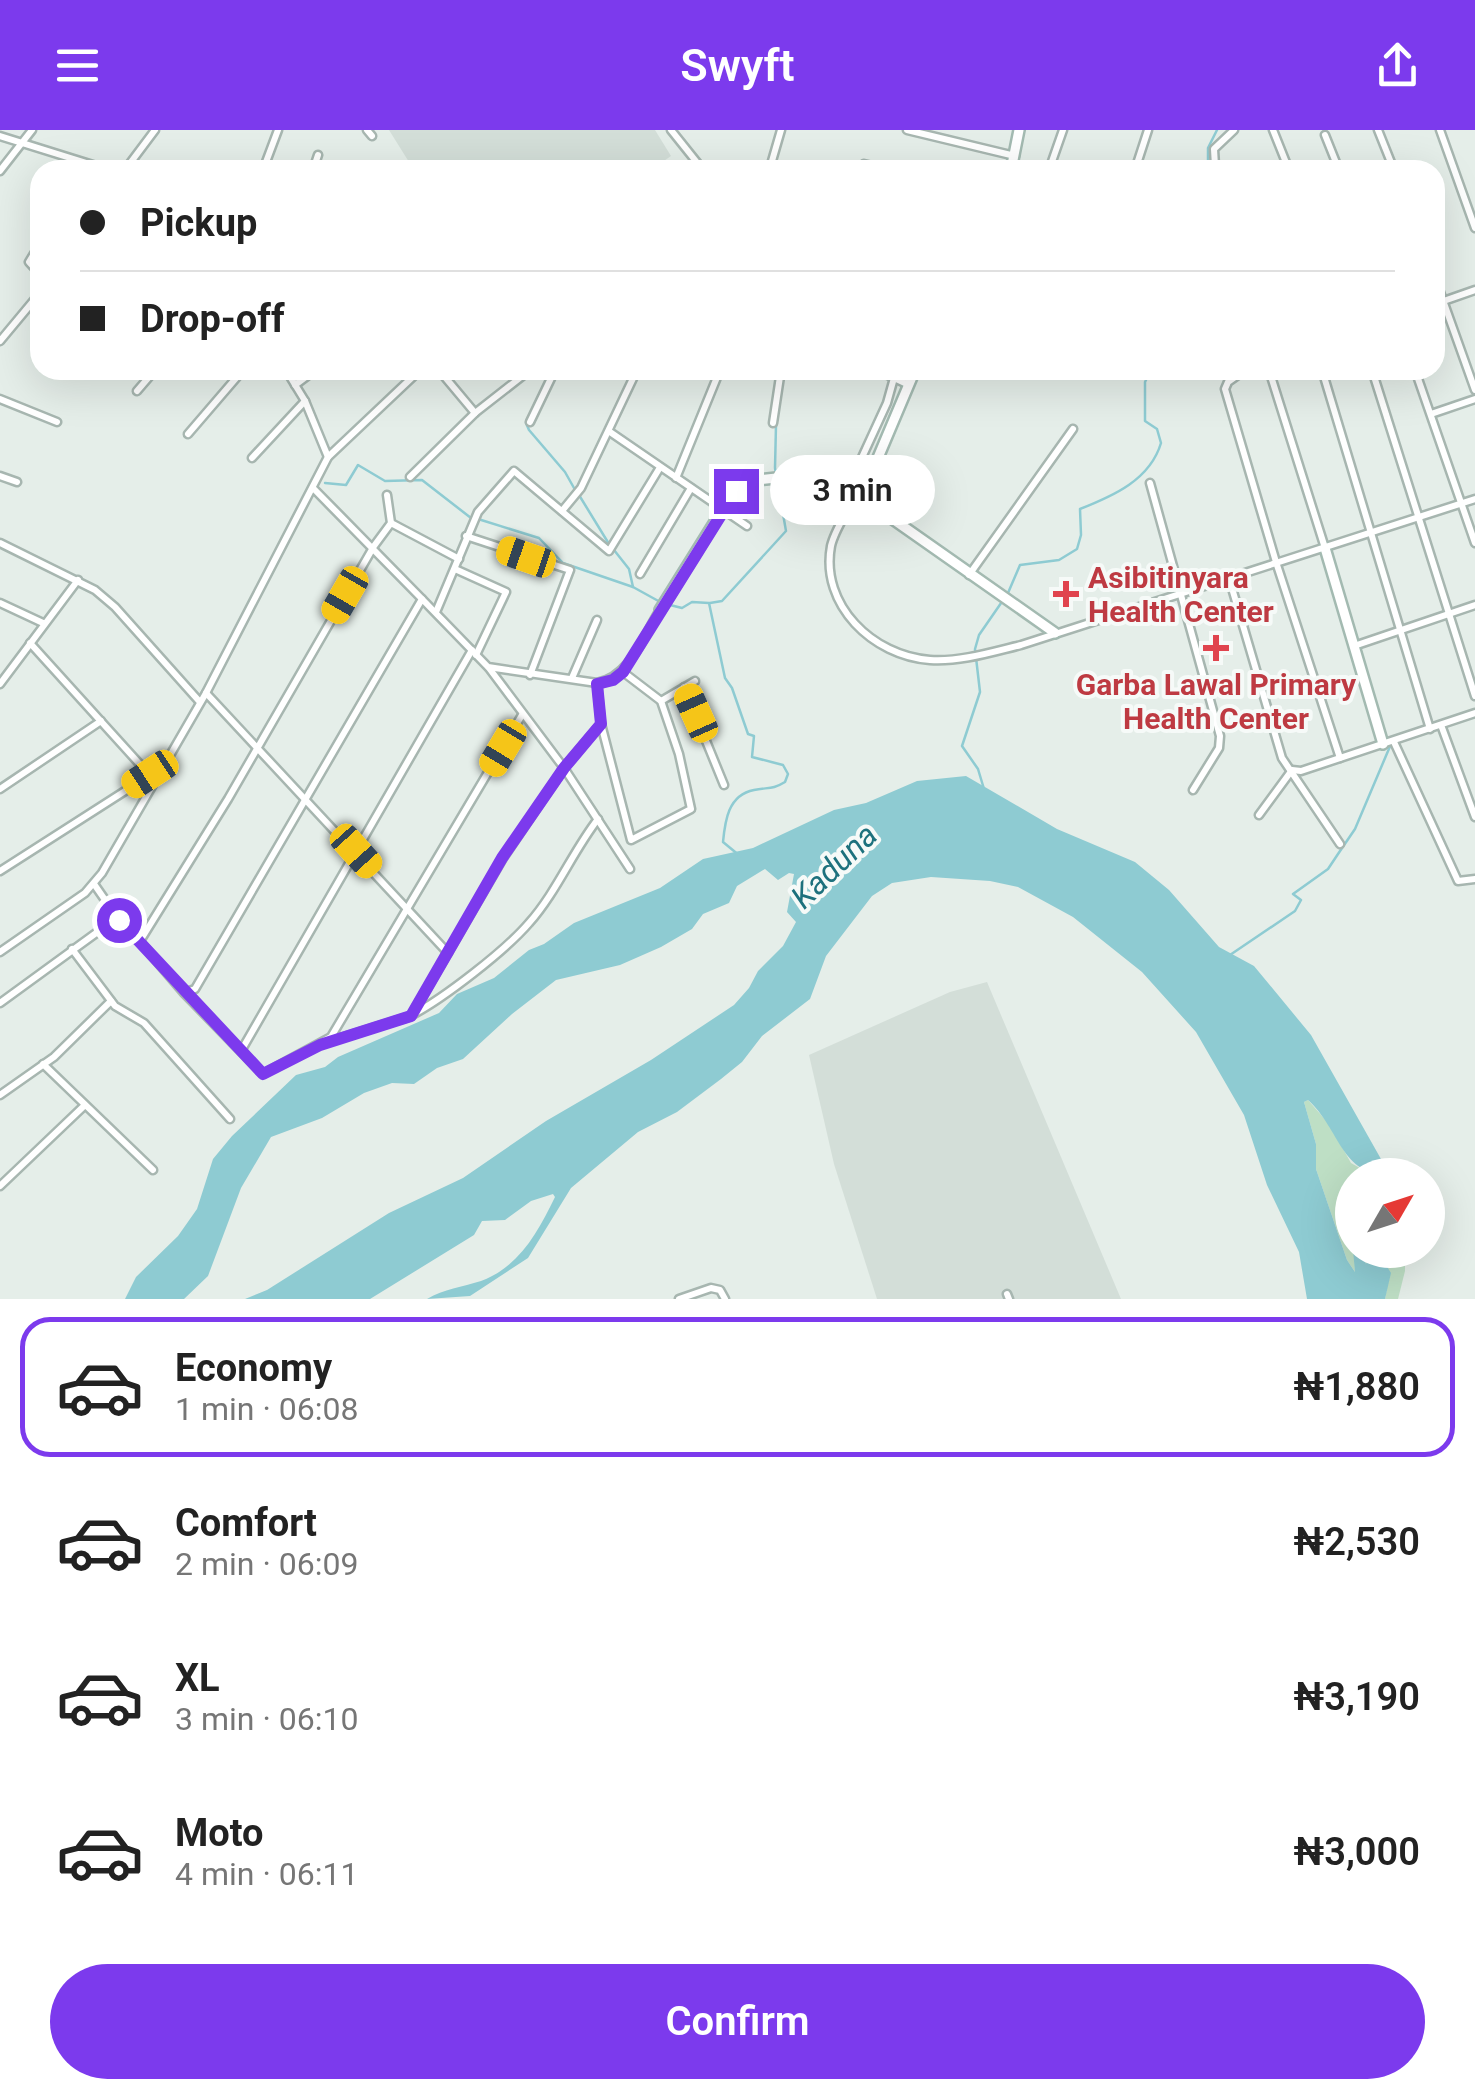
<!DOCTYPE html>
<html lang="en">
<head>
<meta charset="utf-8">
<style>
  body { margin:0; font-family:Roboto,sans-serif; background:#f6f6f6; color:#222; height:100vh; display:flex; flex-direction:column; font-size:38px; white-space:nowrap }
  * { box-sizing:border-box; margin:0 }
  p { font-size:32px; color:#767676 }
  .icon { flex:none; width:55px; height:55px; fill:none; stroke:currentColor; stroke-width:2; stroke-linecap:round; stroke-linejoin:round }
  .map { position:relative; height:1169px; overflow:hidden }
  .sheet { display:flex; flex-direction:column; background:#fff; flex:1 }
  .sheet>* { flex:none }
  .hud { position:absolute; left:30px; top:30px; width:1415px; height:220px; border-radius:30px; box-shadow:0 10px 40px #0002; display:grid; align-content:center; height:220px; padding:0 50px; background:#fff }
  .needle { width:65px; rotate:51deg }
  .fabs { position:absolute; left:1335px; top:1028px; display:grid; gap:20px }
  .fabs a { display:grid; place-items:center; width:110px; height:110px; border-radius:50%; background:#fff; box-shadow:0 10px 40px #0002; font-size:50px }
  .end { position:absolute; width:45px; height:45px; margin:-22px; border:12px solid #7c3aed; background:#fff; box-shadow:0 0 0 5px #fff }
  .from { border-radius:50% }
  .bubble { position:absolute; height:70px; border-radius:35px; background:#fff; box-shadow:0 10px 40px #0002; font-size:32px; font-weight:600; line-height:70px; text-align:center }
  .car { position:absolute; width:30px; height:60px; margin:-30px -15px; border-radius:12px; box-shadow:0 0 8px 2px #0007; background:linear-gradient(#f5c518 24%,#345 0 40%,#f5c518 0 76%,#345 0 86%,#f5c518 0) }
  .hud b { display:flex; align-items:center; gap:35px; height:95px; font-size:38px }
  .hud b+b { border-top:2px solid #e0e0e0 }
  .hud i { width:25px; height:25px; background:#222 }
  ul { padding:18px 0 0; list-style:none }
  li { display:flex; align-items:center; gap:30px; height:140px; margin:0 20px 15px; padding:0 30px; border:5px solid transparent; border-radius:30px }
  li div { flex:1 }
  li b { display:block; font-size:38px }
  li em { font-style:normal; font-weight:600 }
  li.selected { border-color:#7c3aed }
  li>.icon { width:90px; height:90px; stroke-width:1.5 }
  .action { display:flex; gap:20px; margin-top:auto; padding:20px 50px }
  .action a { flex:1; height:115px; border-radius:60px; background:#7c3aed; color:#fff; font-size:40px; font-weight:600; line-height:115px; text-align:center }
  header { display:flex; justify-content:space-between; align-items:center; height:130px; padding:0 50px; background:#7c3aed; color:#fff; font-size:45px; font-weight:600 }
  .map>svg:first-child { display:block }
  .built { fill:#d3ded8 }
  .green { fill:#bedfc5 }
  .water { fill:#8ecbd2 }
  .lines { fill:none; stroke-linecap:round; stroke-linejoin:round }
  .stream { stroke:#8ecbd2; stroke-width:2.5 }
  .street-casing { stroke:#a7b6b0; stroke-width:11 }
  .secondary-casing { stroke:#a3bab1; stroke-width:14 }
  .street { stroke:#fff; stroke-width:6 }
  .secondary { stroke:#fff; stroke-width:9 }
  .route { stroke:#7c3aed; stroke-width:12 }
  .health-dot { fill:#e0444e; stroke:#f6faf8; stroke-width:4 }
  .labels { text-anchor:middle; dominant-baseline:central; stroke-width:8; stroke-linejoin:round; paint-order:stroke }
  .health-label { font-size:30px; font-weight:bold; fill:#be3a42; stroke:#f6faf8; text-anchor:start }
  .water-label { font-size:32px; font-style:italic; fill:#1d717d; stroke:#f6faf8 }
</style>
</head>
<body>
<header><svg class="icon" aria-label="menu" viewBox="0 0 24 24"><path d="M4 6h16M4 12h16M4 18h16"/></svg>Swyft<svg class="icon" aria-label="share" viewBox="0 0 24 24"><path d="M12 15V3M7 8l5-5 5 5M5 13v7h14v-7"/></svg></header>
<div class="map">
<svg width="1475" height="1169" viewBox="0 0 1475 1169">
  <rect width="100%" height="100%" fill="#e5eee9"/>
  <!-- built -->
  <g class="built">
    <polygon points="389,0 655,0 671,26 651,40 414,40"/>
    <polygon points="987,852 1121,1169 877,1169 834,1034 809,925 950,862"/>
  </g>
  <!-- green -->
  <g class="green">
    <polygon points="1308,970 1329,994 1351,1033 1372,1045 1352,1045 1355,1142 1347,1130 1316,1039 1316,1014 1304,972"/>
    <polygon points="1362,1120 1405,1120 1405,1141 1398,1169 1385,1169 1388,1152 1368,1132 1366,1135"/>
  </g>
  <!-- water -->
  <path class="water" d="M966 646 1057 699 1135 732 1169 760 1219 817 1254 836 1311 905 1390 1045C1340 1045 1341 1000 1308 970L1304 972 1316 1014V1039L1347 1130 1355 1142 1353 1120H1362L1366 1134 1371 1124 1381 1127 1391 1143 1385 1169H1307L1299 1122 1267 1055 1244 985 1196 902 1142 842 1073 787 1018 757 990 751 931 747 892 753 872 766 826 826 810 869 762 906 742 932 721 949 677 982 638 1002 571 1058 528 1128 470 1166 427 1169C444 1159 462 1157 481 1151 519 1137 538 1102 555 1067L553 1064 531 1071 505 1090 482 1091 474 1105 370 1169H245L267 1160 389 1083 463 1048 546 991 651 930 734 875 749 858 758 841 783 816 796 792 787 782 794 744 789 743 778 750 765 739 737 756 729 773 703 784 692 799 661 817 620 835 556 850 512 884 463 929 437 938 414 954 392 953 364 963 322 988 271 1007 241 1058 208 1146 184 1169H125L136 1147 178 1106 197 1079 213 1029 232 1006 296 945 325 937 338 927 439 883 457 864 494 848 529 820 544 814 574 793 660 758 703 729 753 718 834 680 866 673 917 651Z"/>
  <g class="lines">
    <!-- stream -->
    <g class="stream">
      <polyline points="1208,40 1208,18 1217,0"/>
      <polyline points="532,280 526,293 529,300 565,342 574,358"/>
      <polyline points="325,353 346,355 358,335 385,351 422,350 471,388"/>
      <polyline points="579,365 609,414"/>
      <polyline points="478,389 539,408 563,433 633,457 662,473"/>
      <polyline points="614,420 629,439 633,457"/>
      <polyline points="710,473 722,471 786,401 775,338 776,295"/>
      <path d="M670 475 682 478 692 472 709 473 725 548 732 558 748 604 754 606 752 627 783 635 788 644 785 652C772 660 768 657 754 660 728 665 725 691 723 712L740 726"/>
      <path d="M984 659 978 639 962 616 980 562 975 519 979 505 1008 463 1020 435 1059 430 1077 419 1081 405 1080 379C1113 366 1150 350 1161 313L1157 299 1145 291V252L1151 240"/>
      <polyline points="1227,827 1295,781 1301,770 1293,764 1328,739 1338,724 1355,699 1391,614"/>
    </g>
    <!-- street casing -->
    <g class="street-casing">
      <g id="street">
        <polyline points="367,0 372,6"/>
        <polyline points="671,0 703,40"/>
        <polyline points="907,0 1015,26"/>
        <polyline points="1273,0 1289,40"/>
        <polyline points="1378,0 1394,40"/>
        <polyline points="1440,0 1475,98"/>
        <polyline points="1325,5 1339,40"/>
        <polyline points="0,6 109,40"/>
        <polyline points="772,31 781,0"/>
        <polyline points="864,34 890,40"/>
        <polyline points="125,40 155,0"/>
        <polyline points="263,40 278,0"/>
        <polyline points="313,40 318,25"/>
        <polyline points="353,40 354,37"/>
        <polyline points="1049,40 1063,0"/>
        <polyline points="1135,40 1148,0"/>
        <polyline points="1220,40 1215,36 1214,19 1234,0"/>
        <polyline points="0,41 32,0"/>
        <polyline points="40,114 29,132 40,144"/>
        <polyline points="1435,148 1475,260"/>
        <polyline points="1435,174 1475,160"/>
        <polyline points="0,211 40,163"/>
        <polyline points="286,240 305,271 328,327"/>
        <polyline points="439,240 475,283"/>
        <polyline points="877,240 907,254"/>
        <polyline points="1245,240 1228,252 1225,259 1276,432 1340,628"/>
        <polyline points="1269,240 1325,418"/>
        <polyline points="1322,240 1430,599"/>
        <polyline points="1372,240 1475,566"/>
        <polyline points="1415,240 1475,413"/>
        <polyline points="65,241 66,240"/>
        <polyline points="295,255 315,240"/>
        <polyline points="137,261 155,240"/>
        <polyline points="0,269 57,292"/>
        <polyline points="1431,284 1475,269"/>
        <polyline points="530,292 555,240"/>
        <polyline points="773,293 781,240"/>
        <polyline points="610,302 747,396"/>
        <polyline points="188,304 243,240"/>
        <polyline points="252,328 305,271"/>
        <polyline points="0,346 17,352"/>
        <polyline points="410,347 475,283 530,240"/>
        <polyline points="853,347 887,273 894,248"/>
        <polyline points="676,348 720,240"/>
        <polyline points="1150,353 1220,606 1219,618 1193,660"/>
        <polyline points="314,359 422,469"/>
        <path d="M857 361C850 379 835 398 831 416 820 475 873 526 930 530 960 532 992 522 1021 515L1475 369"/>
        <polyline points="562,381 581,358 637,240"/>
        <polyline points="391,393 459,429"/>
        <polyline points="466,406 570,440 530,545"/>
        <polyline points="0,413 95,460 115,477 199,571"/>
        <polyline points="455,439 506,462 476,525"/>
        <polyline points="640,444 691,358"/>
        <polyline points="969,445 1073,299"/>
        <polyline points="1229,448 1282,628 1340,714"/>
        <polyline points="0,473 43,493"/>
        <polyline points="436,482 478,382 514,341 609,421 659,339"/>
        <polyline points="30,513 155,651"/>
        <polyline points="1354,516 1475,475"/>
        <polyline points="489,538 564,638 630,739"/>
        <polyline points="572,548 597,490"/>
        <polyline points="597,553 601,594 631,710 691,679 679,624 661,571 623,542"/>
        <polyline points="0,554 78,450"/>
        <polyline points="684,557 724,655"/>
        <polyline points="206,563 448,823"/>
        <polyline points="661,571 695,551"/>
        <polyline points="1441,595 1475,687"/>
        <polyline points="1394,612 1458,751 1475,749"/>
        <polyline points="0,659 101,591"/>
        <polyline points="1259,685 1292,640 1301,641 1475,583"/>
        <polyline points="0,741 150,645"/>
        <polyline points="94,754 119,790"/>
        <polyline points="140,811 228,669 374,416 391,393 387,365"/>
        <polyline points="72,819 115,876 144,893 230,989"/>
        <polyline points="0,822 85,763 102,743 206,563 328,327 420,240"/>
        <polyline points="185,864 263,944 331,907 522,585"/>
        <path d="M0 873 114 790 130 800 184 863 195 859 422 469 488 537 597 553C630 547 643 507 660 480"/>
        <path d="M412 885C444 868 505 821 529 793 556 763 573 721 598 689"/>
        <polyline points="325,913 411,886 503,728 564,638 601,594"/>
        <polyline points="241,921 472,520"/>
        <polyline points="43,934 153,1040"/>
        <polyline points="0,965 54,927 111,871"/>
        <polyline points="0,1056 85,975"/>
        <polyline points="1007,1164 1009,1169"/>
        <polyline points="679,1169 711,1158 720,1160 725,1169"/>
      </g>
    </g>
    <!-- secondary casing -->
    <g class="secondary-casing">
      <g id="secondary">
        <polyline points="1011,40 1019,0"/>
        <polyline points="915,240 869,349 868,362 877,378 1055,503"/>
        <polyline points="1325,418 1383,614"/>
        <polyline points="660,480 728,371 748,351 785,347 868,362"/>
      </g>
    </g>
    <!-- street -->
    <use href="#street" class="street"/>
    <!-- secondary -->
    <use href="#secondary" class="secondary"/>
  </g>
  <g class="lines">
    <!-- route -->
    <polyline class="route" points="119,790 263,944 320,915 411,886 502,728 564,638 601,594 597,554 613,550 623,542 736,361"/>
  </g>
  <!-- markers -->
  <g class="health-dot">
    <path d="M1061 449h10v10h10v10h-10v10h-10v-10h-10v-10h10z"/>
    <path d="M1211 503h10v10h10v10h-10v10h-10v-10h-10v-10h10z"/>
  </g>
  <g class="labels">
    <!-- health labels -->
    <g class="health-label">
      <text x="1088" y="447">Asibitinyara<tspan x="1088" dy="34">Health Center</tspan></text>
      <text x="1216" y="554" text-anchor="middle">Garba Lawal Primary<tspan x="1216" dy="34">Health Center</tspan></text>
    </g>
    <!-- water labels -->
    <g class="water-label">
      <text transform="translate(834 736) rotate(-44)">Kaduna</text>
    </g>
  </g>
</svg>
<div class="fabs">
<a><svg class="needle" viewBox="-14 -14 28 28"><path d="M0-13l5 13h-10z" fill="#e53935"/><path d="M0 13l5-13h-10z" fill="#767676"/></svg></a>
</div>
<i class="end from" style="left:119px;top:790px"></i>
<i class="end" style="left:736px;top:361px"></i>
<div class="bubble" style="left:770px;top:325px;width:165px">3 min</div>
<i class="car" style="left:526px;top:427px;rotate:289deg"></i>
<i class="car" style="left:345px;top:465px;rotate:210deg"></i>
<i class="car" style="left:696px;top:583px;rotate:336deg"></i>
<i class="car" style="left:503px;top:618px;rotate:211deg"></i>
<i class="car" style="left:150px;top:644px;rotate:237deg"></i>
<i class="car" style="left:356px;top:721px;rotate:138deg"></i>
<div class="hud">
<b><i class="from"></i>Pickup</b>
<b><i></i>Drop-off</b>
</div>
</div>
<section class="sheet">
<ul>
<li class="selected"><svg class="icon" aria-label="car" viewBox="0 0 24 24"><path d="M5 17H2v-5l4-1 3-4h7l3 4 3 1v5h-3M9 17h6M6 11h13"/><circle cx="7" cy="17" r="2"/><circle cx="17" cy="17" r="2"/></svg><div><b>Economy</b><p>1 min · 06:08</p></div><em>₦1,880</em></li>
<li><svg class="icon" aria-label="car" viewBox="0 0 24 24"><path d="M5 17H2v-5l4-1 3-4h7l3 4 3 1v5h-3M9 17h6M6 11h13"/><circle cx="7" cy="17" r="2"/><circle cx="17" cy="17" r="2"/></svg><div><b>Comfort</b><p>2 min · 06:09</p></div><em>₦2,530</em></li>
<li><svg class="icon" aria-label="car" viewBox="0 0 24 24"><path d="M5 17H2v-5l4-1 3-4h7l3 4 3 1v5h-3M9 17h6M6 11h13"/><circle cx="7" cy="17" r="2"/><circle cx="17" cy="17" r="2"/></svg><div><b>XL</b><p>3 min · 06:10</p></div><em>₦3,190</em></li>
<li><svg class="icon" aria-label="car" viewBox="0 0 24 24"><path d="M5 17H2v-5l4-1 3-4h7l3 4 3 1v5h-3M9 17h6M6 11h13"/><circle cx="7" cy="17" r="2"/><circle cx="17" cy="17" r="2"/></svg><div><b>Moto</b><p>4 min · 06:11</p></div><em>₦3,000</em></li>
</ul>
<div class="action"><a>Confirm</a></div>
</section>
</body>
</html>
